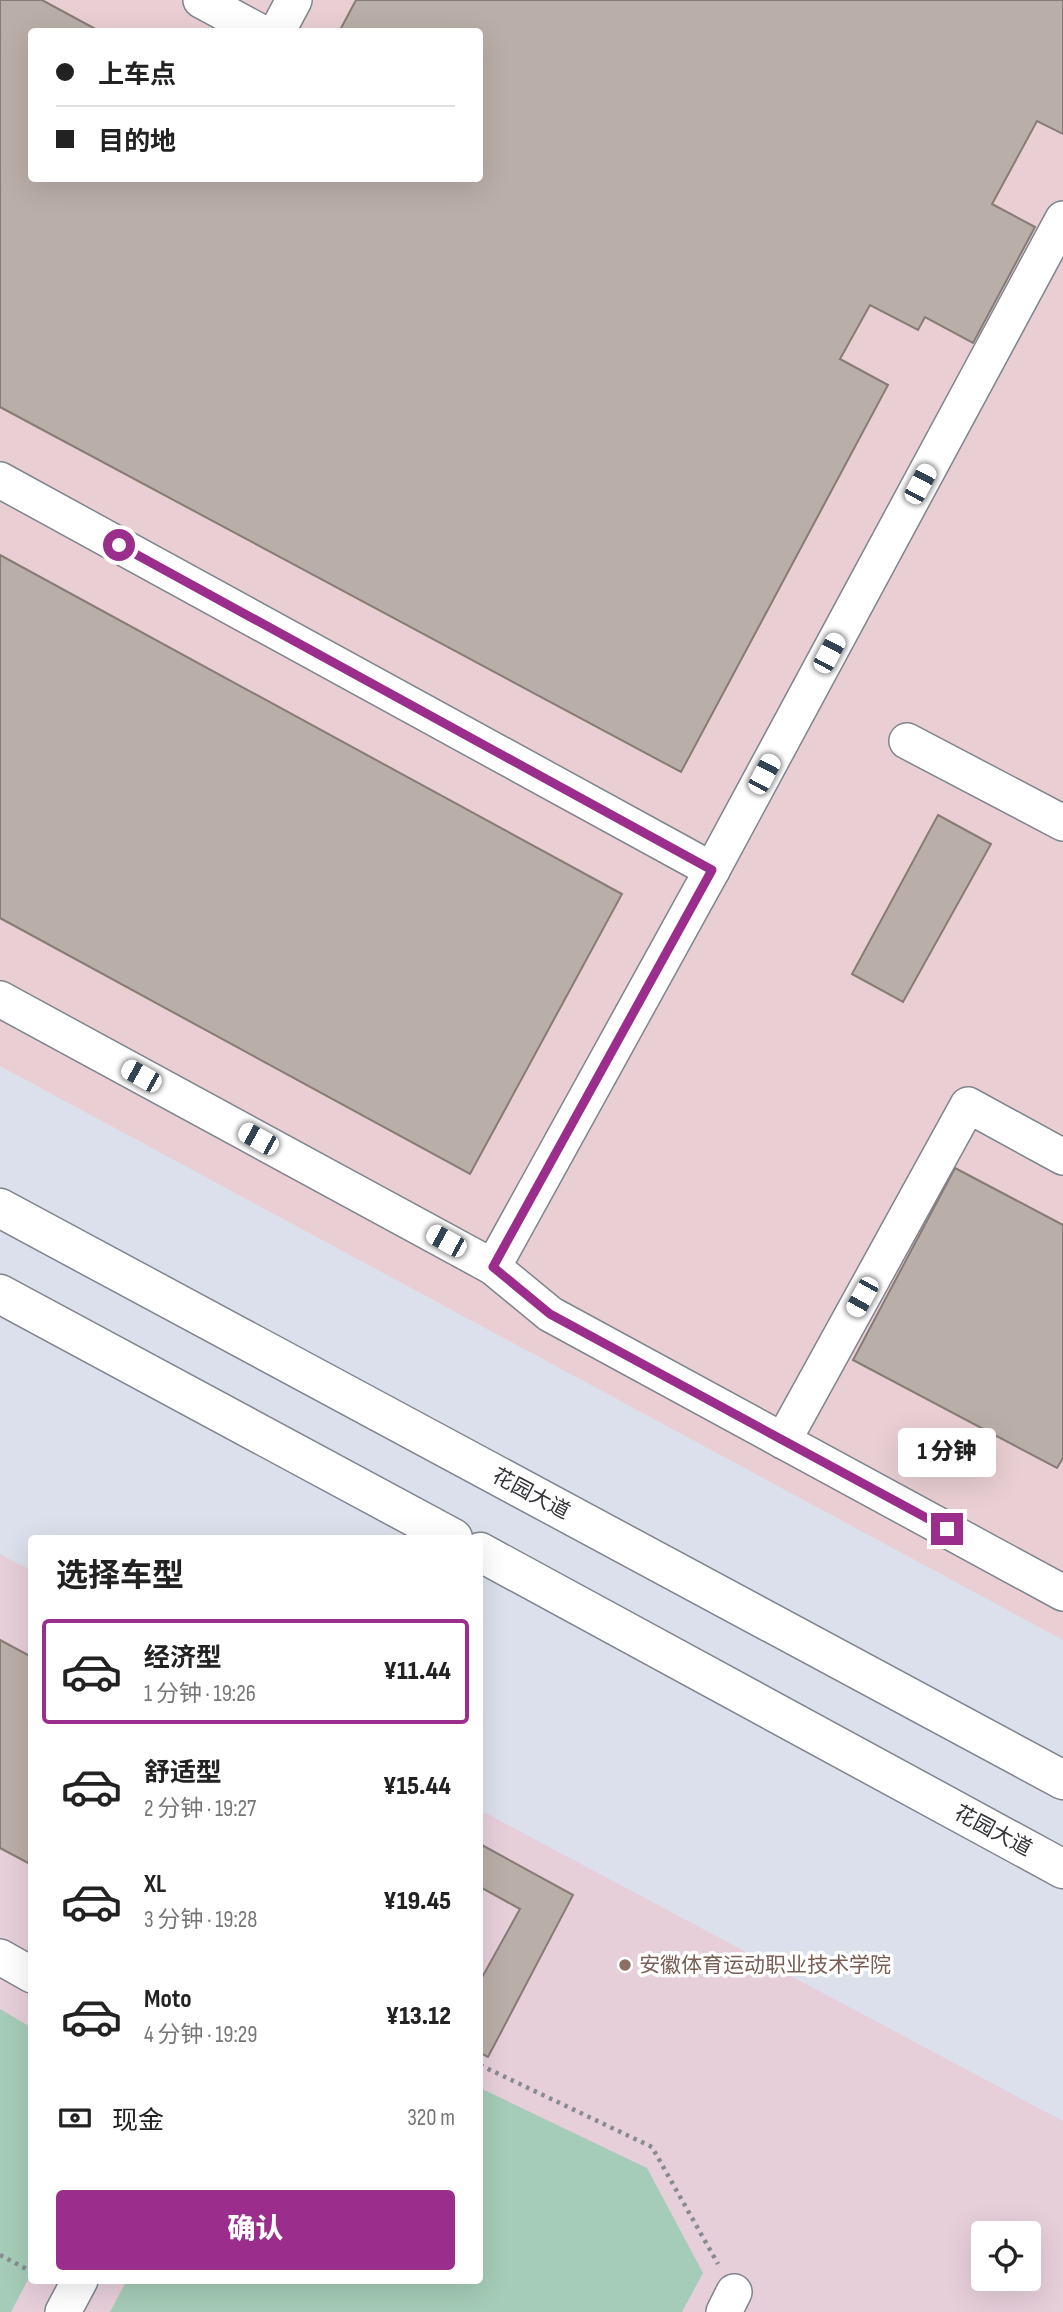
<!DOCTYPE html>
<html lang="zh">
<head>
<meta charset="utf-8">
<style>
  body { margin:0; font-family:"Sofia Sans Condensed","Noto Sans SC",sans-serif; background:#f2f2f2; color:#222; height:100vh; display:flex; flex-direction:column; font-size:26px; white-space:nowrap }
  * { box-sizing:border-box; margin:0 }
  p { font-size:23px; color:#767676 }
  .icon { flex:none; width:38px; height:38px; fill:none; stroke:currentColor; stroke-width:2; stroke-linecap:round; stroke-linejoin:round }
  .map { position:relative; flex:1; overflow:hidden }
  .panel { position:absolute; left:28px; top:1535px; width:455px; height:749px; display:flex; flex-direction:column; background:#fff; border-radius:7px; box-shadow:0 7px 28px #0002 }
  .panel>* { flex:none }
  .banner { position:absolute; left:28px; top:28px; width:455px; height:154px; border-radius:7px; box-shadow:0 7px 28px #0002; display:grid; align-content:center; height:154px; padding:0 28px; background:#fff }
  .fabs { position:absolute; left:971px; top:2221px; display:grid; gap:14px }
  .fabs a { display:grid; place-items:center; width:70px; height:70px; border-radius:7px; background:#fff; box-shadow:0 7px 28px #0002; font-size:35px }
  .end { position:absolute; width:32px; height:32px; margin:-16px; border:9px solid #9b2d8c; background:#fff; box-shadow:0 0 0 4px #fff }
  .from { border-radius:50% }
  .bubble { position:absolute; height:49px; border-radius:7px; background:#fff; box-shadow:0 7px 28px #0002; font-size:23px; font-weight:800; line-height:49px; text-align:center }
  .car { position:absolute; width:21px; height:42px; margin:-21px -10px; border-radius:9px; box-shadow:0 0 5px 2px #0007; background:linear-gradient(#fff 24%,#345 0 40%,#fff 0 76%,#345 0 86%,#fff 0) }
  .banner b { display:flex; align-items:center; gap:24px; height:66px; font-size:26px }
  .banner b+b { border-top:2px solid #e0e0e0 }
  .banner i { width:18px; height:18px; background:#222 }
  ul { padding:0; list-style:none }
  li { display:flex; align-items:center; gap:21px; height:105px; margin:0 14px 10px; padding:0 14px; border:4px solid transparent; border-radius:7px }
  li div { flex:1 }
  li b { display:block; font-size:26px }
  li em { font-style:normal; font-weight:800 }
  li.on { border-color:#9b2d8c }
  li>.icon { width:63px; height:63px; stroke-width:1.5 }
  h2 { padding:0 28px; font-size:32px; line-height:84px }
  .pay { display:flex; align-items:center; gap:18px; height:77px; padding:0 28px; font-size:26px }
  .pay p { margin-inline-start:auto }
  .primary-button { display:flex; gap:14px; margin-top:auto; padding:14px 28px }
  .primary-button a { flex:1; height:80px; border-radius:7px; background:#9b2d8c; color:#fff; font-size:28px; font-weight:800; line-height:80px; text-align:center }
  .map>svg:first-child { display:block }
  .industrial { fill:#e9cfd3; fill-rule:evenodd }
  .education { fill:#e7cfda; fill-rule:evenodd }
  .green { fill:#a5ccb8 }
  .building { fill:#baaea8; stroke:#877b76; stroke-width:2 }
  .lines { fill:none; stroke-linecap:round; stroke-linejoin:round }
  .minor-casing { stroke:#7f848e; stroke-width:38 }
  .major-casing { stroke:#7f848e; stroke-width:41 }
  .path { stroke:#868a92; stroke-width:4.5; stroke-dasharray:3.5 5; stroke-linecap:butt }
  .minor { stroke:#fff; stroke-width:35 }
  .major { stroke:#fff; stroke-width:38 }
  .route { stroke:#9b2d8c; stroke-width:9 }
  .education-dot { fill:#8d6e63; stroke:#fff; stroke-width:2.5 }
  .labels { text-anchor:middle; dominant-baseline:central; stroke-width:7; stroke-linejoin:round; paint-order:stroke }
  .street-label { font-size:21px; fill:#313337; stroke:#fff }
  .education-label { font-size:21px; fill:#785e54; stroke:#fff; text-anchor:start }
</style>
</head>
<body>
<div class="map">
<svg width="1063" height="2312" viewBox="0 0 1063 2312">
  <rect width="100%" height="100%" fill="#dbe0ec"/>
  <!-- industrial -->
  <path class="industrial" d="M0 0H1063V1640L0 1066ZM32 32H480V178H32Z"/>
  <!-- education -->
  <path class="education" d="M0 1554 32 1571V2280H480V1810L1063 2121V2312H0ZM984 2233H1029V2278H984Z"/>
  <!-- green -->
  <g class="green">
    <polygon points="0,2009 32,2028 31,2274 11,2312 0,2312"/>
    <polygon points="480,2088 647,2168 703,2273 682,2312 110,2312 127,2280 480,2280"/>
  </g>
  <!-- building -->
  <g class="building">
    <polygon points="0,0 42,0 101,32 32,32 32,178 480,178 480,32 339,32 356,0 1063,0 1063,134 1037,121 992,204 1035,227 973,343 925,317 918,330 870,305 840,359 888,385 681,772 0,407"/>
    <polygon points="0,555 622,894 470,1174 0,918"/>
    <polygon points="938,815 991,844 903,1002 852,974"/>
    <polygon points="955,1168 1063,1225 1063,1458 1057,1468 853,1360"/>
    <polygon points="0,1640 32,1657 32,1865 0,1848"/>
    <polygon points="480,1844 573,1895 488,2057 480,2053 480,1981 520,1909 480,1887"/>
  </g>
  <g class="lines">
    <!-- minor casing -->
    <g class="minor-casing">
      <g id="minor">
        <polyline points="201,0 260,32"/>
        <polyline points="277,32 294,0"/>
        <polyline points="0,480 712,870"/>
        <polyline points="907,741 1063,823"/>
        <polyline points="0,999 493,1267 712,870 1063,219"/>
        <polyline points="493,1267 550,1314 1063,1593"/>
        <polyline points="783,1441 968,1105 1063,1157"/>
        <polyline points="0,1957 32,1975"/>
        <polyline points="63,2312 80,2280"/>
        <polyline points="724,2312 734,2292"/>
      </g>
    </g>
    <!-- major casing -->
    <g class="major-casing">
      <g id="major">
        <polyline points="0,1208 1063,1780"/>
        <polyline points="0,1294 453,1538"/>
        <polyline points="480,1552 1063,1869"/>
      </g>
    </g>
    <!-- path -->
    <g class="path">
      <polyline points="480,2065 652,2147 718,2264"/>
      <polyline points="0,2255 32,2272"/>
    </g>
    <!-- minor -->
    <use href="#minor" class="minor"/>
    <!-- major -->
    <use href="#major" class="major"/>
  </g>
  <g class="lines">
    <!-- route -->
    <polyline class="route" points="119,545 712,870 493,1267 550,1314 947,1529"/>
  </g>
  <!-- markers -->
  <circle class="education-dot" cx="625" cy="1965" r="7"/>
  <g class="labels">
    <!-- street labels -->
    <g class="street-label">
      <text transform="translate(531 1494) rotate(28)">花园大道</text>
      <text transform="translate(993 1831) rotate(28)">花园大道</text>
    </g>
    <!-- education labels -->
    <g class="education-label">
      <text x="639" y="1965">安徽体育运动职业技术学院</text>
    </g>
  </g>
</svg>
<div class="fabs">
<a><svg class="icon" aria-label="locate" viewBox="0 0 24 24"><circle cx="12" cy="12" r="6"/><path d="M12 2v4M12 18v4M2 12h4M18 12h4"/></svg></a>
</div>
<i class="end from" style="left:119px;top:545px"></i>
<i class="end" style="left:947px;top:1529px"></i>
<div class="bubble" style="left:898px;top:1428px;width:98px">1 分钟</div>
<i class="car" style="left:920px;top:484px;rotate:28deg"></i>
<i class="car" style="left:829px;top:653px;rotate:28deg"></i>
<i class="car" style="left:764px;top:774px;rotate:28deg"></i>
<i class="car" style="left:141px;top:1076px;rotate:299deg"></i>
<i class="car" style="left:258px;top:1139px;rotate:299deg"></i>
<i class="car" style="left:446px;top:1241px;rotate:299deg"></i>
<i class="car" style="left:862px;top:1297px;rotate:209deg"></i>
<div class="banner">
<b><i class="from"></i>上车点</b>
<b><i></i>目的地</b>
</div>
<section class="panel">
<h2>选择车型</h2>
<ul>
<li class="on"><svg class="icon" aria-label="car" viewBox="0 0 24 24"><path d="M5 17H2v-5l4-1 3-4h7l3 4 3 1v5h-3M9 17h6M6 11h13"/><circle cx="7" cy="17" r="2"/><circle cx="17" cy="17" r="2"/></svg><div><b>经济型</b><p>1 分钟 · 19:26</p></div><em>¥11.44</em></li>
<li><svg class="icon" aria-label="car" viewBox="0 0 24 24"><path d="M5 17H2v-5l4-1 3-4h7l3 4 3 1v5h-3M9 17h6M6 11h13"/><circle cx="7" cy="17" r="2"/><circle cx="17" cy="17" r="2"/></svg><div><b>舒适型</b><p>2 分钟 · 19:27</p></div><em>¥15.44</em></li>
<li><svg class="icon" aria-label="car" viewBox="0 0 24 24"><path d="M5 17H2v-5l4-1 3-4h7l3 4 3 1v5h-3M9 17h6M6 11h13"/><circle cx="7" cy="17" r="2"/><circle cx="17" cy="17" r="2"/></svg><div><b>XL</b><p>3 分钟 · 19:28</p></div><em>¥19.45</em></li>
<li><svg class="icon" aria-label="car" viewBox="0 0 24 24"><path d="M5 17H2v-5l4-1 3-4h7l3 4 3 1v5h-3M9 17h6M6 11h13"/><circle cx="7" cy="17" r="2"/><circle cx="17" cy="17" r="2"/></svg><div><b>Moto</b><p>4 分钟 · 19:29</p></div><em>¥13.12</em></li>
</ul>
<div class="pay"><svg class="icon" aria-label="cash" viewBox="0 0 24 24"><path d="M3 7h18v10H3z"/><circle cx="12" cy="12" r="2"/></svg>现金<p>320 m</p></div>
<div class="primary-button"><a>确认</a></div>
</section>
</div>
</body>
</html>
